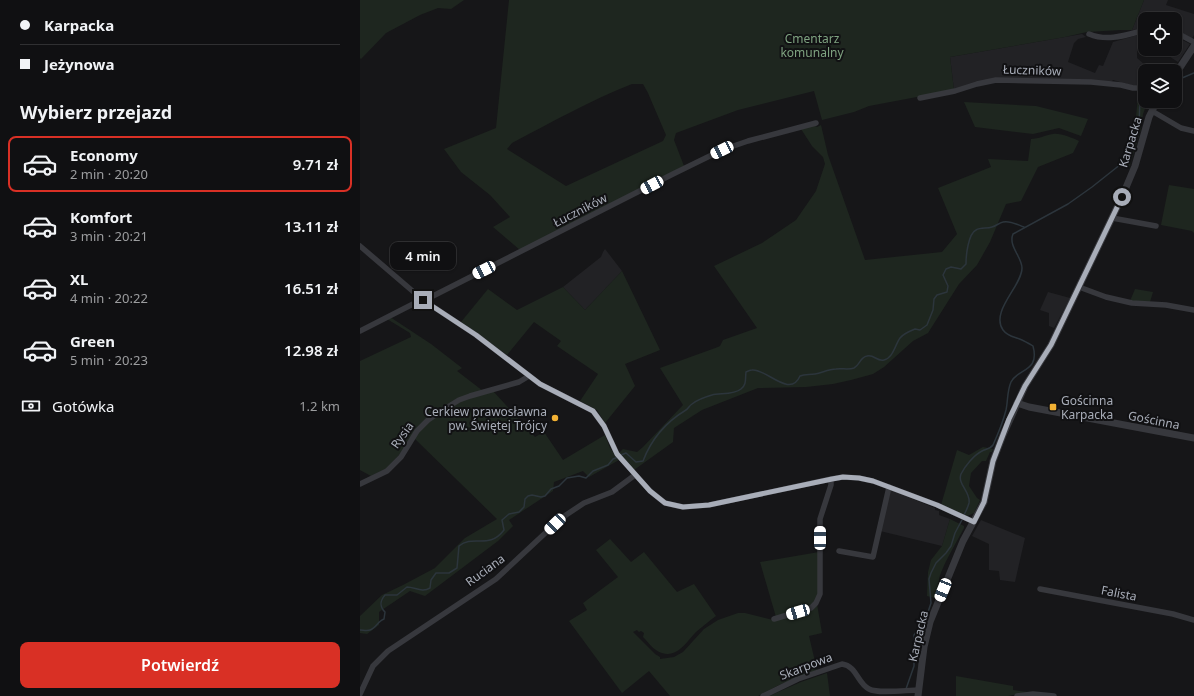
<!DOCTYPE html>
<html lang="pl">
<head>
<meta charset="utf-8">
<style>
  body { margin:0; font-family:"Noto Sans",sans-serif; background:#19191b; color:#f1f3f6; height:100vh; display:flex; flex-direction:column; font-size:15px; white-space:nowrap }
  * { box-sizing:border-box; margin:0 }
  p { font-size:13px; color:#9c9d9f }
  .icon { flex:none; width:22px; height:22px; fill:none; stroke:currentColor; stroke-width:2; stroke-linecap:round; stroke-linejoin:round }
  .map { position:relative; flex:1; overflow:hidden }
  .panel { display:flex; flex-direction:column; background:#101012; width:360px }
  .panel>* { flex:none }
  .guide { display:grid; align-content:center; height:88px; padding:0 20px; background:#101012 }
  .tools { position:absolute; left:778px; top:12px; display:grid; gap:8px }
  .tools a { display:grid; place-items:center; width:44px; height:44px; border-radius:8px; background:#101012; box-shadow:0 1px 3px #0004,0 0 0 1px #303032; font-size:20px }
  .end { position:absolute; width:18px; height:18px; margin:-9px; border:5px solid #a8adb8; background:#111; box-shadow:0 0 0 2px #111 }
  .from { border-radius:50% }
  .bubble { position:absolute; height:28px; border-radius:8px; background:#101012; box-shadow:0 1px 3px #0004,0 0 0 1px #303032; font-size:13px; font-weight:600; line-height:28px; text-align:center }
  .car { position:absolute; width:12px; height:24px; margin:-12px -6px; border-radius:5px; box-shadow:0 0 3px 1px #0007; background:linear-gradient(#fff 24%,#345 0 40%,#fff 0 76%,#345 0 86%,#fff 0) }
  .guide b { display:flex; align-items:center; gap:14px; height:38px; font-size:15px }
  .guide b+b { border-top:1px solid #303032 }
  .guide i { width:10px; height:10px; background:#f1f3f6 }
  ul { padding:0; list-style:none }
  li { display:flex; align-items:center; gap:12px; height:56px; margin:0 8px 6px; padding:0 12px; border:2px solid transparent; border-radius:8px }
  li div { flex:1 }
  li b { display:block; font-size:15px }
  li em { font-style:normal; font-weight:600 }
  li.on { border-color:#d93025 }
  li>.icon { width:36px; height:36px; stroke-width:1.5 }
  h2 { padding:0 20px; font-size:18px; line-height:48px }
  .pay { display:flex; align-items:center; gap:10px; height:44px; padding:0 20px; font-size:15px }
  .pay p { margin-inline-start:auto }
  .button { display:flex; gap:8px; margin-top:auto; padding:8px 20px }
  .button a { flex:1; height:46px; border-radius:8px; background:#d93025; color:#fff; font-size:16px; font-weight:600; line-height:46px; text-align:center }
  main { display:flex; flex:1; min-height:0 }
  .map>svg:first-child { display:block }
  .built { fill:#222225 }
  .green { fill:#1e261f; fill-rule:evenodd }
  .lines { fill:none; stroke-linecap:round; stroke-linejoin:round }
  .stream { stroke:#2c353c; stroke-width:1.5 }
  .minor { stroke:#37383d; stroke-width:5.5 }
  .tertiary { stroke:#37383d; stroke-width:7 }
  .route { stroke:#a8adb8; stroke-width:5 }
  .poi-dot { fill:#f2b134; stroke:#111113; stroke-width:1.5 }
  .labels { text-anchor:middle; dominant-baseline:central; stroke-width:4; stroke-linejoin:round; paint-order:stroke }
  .park-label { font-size:12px; fill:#7fa381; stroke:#111113 }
  .street-label { font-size:12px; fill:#a8adb8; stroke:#111113 }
  .poi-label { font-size:12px; fill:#a8adb8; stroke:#111113; text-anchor:start }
</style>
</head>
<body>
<main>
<section class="panel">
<div class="guide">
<b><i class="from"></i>Karpacka</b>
<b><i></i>Jeżynowa</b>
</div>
<h2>Wybierz przejazd</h2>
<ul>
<li class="on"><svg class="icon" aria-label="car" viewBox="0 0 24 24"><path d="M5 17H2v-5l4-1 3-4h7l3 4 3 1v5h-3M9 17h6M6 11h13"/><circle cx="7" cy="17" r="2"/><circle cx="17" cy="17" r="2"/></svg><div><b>Economy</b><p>2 min · 20:20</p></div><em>9.71 zł</em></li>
<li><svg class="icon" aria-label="car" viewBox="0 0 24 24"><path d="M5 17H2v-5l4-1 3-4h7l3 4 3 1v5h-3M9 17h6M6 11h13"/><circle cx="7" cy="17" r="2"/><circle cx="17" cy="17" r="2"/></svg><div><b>Komfort</b><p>3 min · 20:21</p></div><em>13.11 zł</em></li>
<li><svg class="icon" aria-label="car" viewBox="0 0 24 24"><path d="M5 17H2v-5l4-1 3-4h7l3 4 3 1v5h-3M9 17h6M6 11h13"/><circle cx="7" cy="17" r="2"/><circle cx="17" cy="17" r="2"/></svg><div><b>XL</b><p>4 min · 20:22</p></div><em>16.51 zł</em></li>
<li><svg class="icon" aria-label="car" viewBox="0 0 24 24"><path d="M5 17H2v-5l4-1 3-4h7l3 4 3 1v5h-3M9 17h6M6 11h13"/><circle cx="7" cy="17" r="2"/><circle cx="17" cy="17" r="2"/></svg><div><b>Green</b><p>5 min · 20:23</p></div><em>12.98 zł</em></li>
</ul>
<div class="pay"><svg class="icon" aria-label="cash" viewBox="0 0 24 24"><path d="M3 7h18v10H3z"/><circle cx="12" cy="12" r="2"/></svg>Gotówka<p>1.2 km</p></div>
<div class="button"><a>Potwierdź</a></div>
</section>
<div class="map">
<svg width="834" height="696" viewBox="0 0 834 696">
  <rect width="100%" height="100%" fill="#161618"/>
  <!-- built -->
  <g class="built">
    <polygon points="784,0 808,0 806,5 834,14 834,35 832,39 815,31 815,19 785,19 785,28 772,30"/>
    <polygon points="785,33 785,48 777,49 777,58 792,71 785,71 785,82 778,85 774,86 753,80 751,82 652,78 594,90 590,57 722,34 726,37 718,39 714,43 708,62 735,73 739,65 743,66 753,42"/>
    <polygon points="815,36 830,44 818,62 798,49 815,49"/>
    <polygon points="245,249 262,271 225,310 203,287 241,257 243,252"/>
    <polygon points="688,292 710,298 694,328 689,326 689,313 680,310"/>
    <polygon points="531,490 575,508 575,510 579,511 579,515 590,519 582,546 520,531 529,493"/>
    <polygon points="621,520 665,538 655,582 640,580 639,571 629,570 629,544 612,536"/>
  </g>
  <!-- green -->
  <g class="green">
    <polygon points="0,0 104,0 91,9 78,8 60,15 26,33 1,59 0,58"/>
    <path d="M149 0H784L772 30H761L727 32 705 37 590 57 594 90 509 106 494 112 462 120 454 91 378 110 316 133 314 140 324 166 160 250 133 227 150 217 130 195 101 172 84 149 136 128ZM272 84H283L288 93 306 135 303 141 206 186 147 149 152 143C192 122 231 100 272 84Z"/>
    <path d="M785 87V101H788L783 114 781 129 769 168 758 160C776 143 776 117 778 94Z"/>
    <polygon points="604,102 676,106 728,119 721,136 699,128 673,134 615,127"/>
    <path d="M454 125 457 127 461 125 468 155 505 260 582 252 597 234 578 188 631 167 628 159 668 161 671 139C679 139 685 135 693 134 701 133 712 138 719 141L713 153 678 167 661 201 646 204 630 242 617 265 599 284 568 333 553 341 524 367 513 374 491 380 473 384 446 387 398 388 342 410 314 428 313 442 274 470 259 453 263 449 277 452 283 447 323 405 300 368 358 347 360 346 363 340 397 328 354 266 402 243 436 220 456 191 465 164 463 157 452 146 441 129Z"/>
    <polygon points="809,185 834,189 834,233 832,231 801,225"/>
    <polygon points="262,271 300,350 265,364 275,386 245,423 237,410 220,401 238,374 197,346 201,341 174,322 147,355 101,322 128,289 157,310 203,287 225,310"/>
    <polygon points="775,289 793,292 790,302 770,301"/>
    <polygon points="30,317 71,344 102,368 97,371 123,391 67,419 39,455 26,469 11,476 0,470 0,361 51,337 50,333 27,319"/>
    <polygon points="133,391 175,437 184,432 203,460 245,435 250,448 259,460 229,477 223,471 194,482 193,491 149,520 153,526 138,541 65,596 50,591 19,612 19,625 7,634 0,633 0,616 22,595 43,585 75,568 105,538 137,519 54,438 69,421 100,401"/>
    <polygon points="623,447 633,449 632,452 630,452 626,461 622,461 611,473 609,486 617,498 620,500 614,513 607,516 581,505 597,450 609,455"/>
    <path d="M590 519 604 526V528C599 538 580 569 579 580 578 586 578 592 575 598L567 596 568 572 571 560 582 546Z"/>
    <path d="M250 539 271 562 284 552 317 592 334 584 356 616C349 621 343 626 336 632 327 641 318 658 302 653 294 651 288 642 283 637L284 633 281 631 279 632 277 630 273 632 295 654 300 657V659L314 657 323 652 344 629 358 620 378 613H385L413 620 457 604 462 633 449 636 457 670 417 686 398 696H310L289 671 262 693 209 621 227 610 223 603 258 577 236 550Z"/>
    <polygon points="459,552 458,594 454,605 416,617 400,562"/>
    <polygon points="467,673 470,696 409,696 441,682"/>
    <polygon points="596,676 653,686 653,690 668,692 648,696 596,696"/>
  </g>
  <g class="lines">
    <!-- stream -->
    <g class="stream">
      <polyline points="822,78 834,73"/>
      <path d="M261 455 266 453 276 462 283 461C291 440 306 422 326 410 328 409 329 406 332 404 337 400 345 397 352 395 360 393 374 395 381 389 387 384 385 379 386 372 388 371 390 370 392 370 406 368 430 399 440 376 445 374 449 375 455 374 462 373 468 369 476 369 481 368 489 370 494 368 500 365 500 357 507 356 514 354 517 362 524 360 533 358 535 345 540 338 543 334 550 331 555 329L560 330 567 325 573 310 574 299 577 295 587 292 588 286 583 275 586 269 591 267 601 269 606 264C606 256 608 234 616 230 621 227 627 229 632 227 636 226 639 223 643 222 650 220 658 225 664 227"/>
      <path d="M604 515C606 511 608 507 609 503 611 492 597 484 601 474 605 466 614 455 622 451 626 449 630 449 633 445 638 434 643 422 646 410 648 401 647 391 651 382 658 368 680 372 673 346 670 344 666 342 662 340 656 337 648 337 643 330 630 311 662 286 662 268 662 257 648 246 653 234L708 204 732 187 766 160 773 147 779 126 780 98 785 91"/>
      <path d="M0 630C3 630 7 631 10 630 16 628 18 621 24 619L25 612C19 606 20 601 25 595H37L47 587C55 587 62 593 70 588L71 580 76 573H89L97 568 99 546C113 534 129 550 144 530L142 520 149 514 159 512 164 507 165 499 168 496 172 495 181 497 185 496 191 489 199 486 207 478 219 476 226 478 233 471 248 465 253 459 258 457"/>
      <polyline points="546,689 554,666 554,635 566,618 571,603 569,579 571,573 576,563 586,553 591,546 595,533 603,518"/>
    </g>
    <!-- minor -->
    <g class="minor">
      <polyline points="815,32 834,42"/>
      <path d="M729 34C748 42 766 35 785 30"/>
      <polyline points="560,98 595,91 617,84 636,80 731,82 761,85 773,88 778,88 785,85"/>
      <polyline points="792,111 821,128 834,131"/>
      <polyline points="752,218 796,226"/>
      <polyline points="0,246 63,300 116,335 180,384 233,411 244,426 257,454 290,491 305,503 323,507 349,505 471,479 483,477 499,478 513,481 577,505 614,522"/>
      <polyline points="719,287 746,297 772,303 806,305 834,310"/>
      <polyline points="0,331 55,303 71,297 313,174 362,150 388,141 456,123"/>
      <polyline points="0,484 27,471 41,457 57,431 68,420 83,410 99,400 110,396 159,382 169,376"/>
      <polyline points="479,551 513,557 529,487"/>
      <polyline points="680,589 813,614 834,620"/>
      <polyline points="414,619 451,608 456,603 460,594 460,519 471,485 471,479"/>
      <polyline points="0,694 13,666 28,651 136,579 195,524 206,515 224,503 252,492 275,475"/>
      <path d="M403 696 438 679 482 664C497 666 497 683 509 689 518 694 547 690 559 690"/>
      <polyline points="657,696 673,694 694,696"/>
    </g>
    <!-- tertiary -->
    <g class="tertiary">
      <polyline points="815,75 834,46"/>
      <polyline points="657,403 669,407 834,438"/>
      <polyline points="558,696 564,647 570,622 603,541 624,502 633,461 643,435 665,386 691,345 762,197 775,166 789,117 797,101"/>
    </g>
  </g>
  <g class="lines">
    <!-- route -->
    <polyline class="route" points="63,300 116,335 180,384 233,411 244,426 257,454 290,491 305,503 323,507 349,505 472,479 483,477 499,478 513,481 577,505 614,522 624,502 633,461 649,419 665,386 691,345 762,197"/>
  </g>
  <!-- markers -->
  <g class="poi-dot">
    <rect x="689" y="403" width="8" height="8" rx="2"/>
    <circle cx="195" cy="418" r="4"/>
  </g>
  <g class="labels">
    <!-- park labels -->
    <g class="park-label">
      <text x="452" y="38">Cmentarz<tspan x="452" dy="14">komunalny</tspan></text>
    </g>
    <!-- street labels -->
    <g class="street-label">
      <text transform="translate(672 70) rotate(2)">Łuczników</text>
      <text transform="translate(770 142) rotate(-73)">Karpacka</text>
      <text transform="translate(220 210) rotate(-27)">Łuczników</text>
      <text transform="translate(794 420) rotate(11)">Gościnna</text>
      <text transform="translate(42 435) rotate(-55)">Rysia</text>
      <text transform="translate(125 570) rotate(-36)">Ruciana</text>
      <text transform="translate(759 593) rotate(11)">Falista</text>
      <text transform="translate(558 636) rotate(-77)">Karpacka</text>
      <text transform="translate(446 666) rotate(-21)">Skarpowa</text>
    </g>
    <!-- poi labels -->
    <g class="poi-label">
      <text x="701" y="400">Gościnna<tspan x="701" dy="14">Karpacka</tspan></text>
      <text x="187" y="411" text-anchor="end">Cerkiew prawosławna<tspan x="187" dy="14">pw. Świętej Trójcy</tspan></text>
    </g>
  </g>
</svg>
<div class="tools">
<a><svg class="icon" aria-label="locate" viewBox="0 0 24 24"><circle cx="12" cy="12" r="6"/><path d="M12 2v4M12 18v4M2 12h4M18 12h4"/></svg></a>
<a><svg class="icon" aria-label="layers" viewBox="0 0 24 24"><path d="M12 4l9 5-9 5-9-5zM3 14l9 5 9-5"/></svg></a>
</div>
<i class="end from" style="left:762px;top:197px"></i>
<i class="end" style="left:63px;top:300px"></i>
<div class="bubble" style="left:30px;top:242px;width:66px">4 min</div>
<i class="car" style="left:362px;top:150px;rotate:244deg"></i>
<i class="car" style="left:292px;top:185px;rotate:242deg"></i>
<i class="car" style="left:124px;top:270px;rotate:243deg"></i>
<i class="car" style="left:195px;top:524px;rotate:226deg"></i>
<i class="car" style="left:460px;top:538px;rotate:0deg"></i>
<i class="car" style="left:583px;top:590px;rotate:202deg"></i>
<i class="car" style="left:438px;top:612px;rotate:254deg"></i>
</div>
</main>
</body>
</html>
